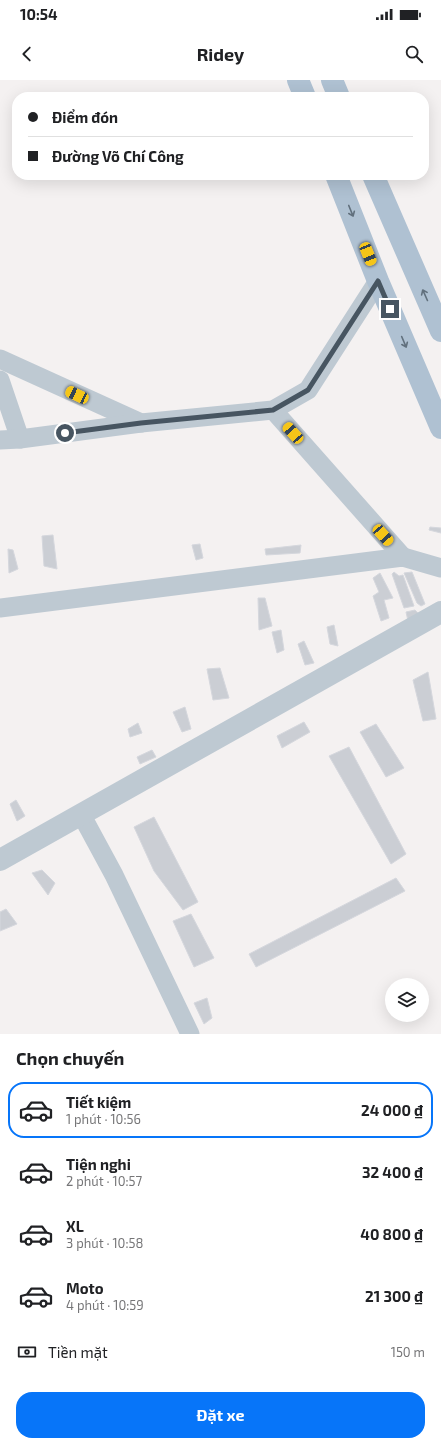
<!DOCTYPE html>
<html lang="vi">
<head>
<meta charset="utf-8">
<style>
  body { margin:0; font-family:"Exo 2",sans-serif; background:#f6f6f6; color:#202124; height:100vh; display:flex; flex-direction:column; font-size:15px; white-space:nowrap }
  * { box-sizing:border-box; margin:0 }
  p { font-size:13px; color:#757577 }
  .icon { flex:none; width:22px; height:22px; fill:none; stroke:currentColor; stroke-width:2; stroke-linecap:round; stroke-linejoin:round }
  .map { position:relative; height:954px; overflow:hidden }
  .details { display:flex; flex-direction:column; background:#fff; flex:1 }
  .details>* { flex:none }
  .guide { position:absolute; left:12px; top:12px; width:417px; height:88px; border-radius:16px; box-shadow:0 4px 16px #0002; display:grid; align-content:center; height:88px; padding:0 16px; background:#fff }
  .tools { position:absolute; left:385px; top:898px; display:grid; gap:8px }
  .tools a { display:grid; place-items:center; width:44px; height:44px; border-radius:50%; background:#fff; box-shadow:0 4px 16px #0002; font-size:20px }
  .end { position:absolute; width:18px; height:18px; margin:-9px; border:5px solid #475561; background:#fff; box-shadow:0 0 0 2px #fff }
  .from { border-radius:50% }
  .car { position:absolute; width:12px; height:24px; margin:-12px -6px; border-radius:5px; box-shadow:0 0 3px 1px #0007; background:linear-gradient(#f5c518 24%,#345 0 40%,#f5c518 0 76%,#345 0 86%,#f5c518 0) }
  .guide b { display:flex; align-items:center; gap:14px; height:38px; font-size:15px }
  .guide b+b { border-top:1px solid #e0e0e0 }
  .guide i { width:10px; height:10px; background:#202124 }
  ul { padding:0; list-style:none }
  li { display:flex; align-items:center; gap:12px; height:56px; margin:0 8px 6px; padding:0 8px; border:2px solid transparent; border-radius:16px }
  li div { flex:1 }
  li b { display:block; font-size:15px }
  li em { font-style:normal; font-weight:700 }
  li.selected { border-color:#0775f9 }
  li>.icon { width:36px; height:36px; stroke-width:1.5 }
  h2 { padding:0 16px; font-size:18px; line-height:48px }
  .pay { display:flex; align-items:center; gap:10px; height:44px; padding:0 16px; font-size:15px }
  .pay p { margin-inline-start:auto }
  .action { display:flex; gap:8px; margin-top:auto; padding:8px 16px }
  .action a { flex:1; height:46px; border-radius:16px; background:#0775f9; color:#fff; font-size:16px; font-weight:700; line-height:46px; text-align:center }
  .status { display:flex; justify-content:space-between; align-items:center; height:28px; padding:0 20px; background:#fff; direction:ltr }
  .status svg { height:11px; fill:currentColor }
  header { display:flex; justify-content:space-between; align-items:center; height:52px; padding:0 16px; background:#fff; font-size:18px; font-weight:700 }
  .map>svg:first-child { display:block }
  .building { fill:#cbced4; stroke:#d5d7dd }
  .lines { fill:none; stroke-linecap:round; stroke-linejoin:round }
  .minor { stroke:#bec9d2; stroke-width:19 }
  .tertiary { stroke:#bec9d2; stroke-width:22 }
  .primary { stroke:#afc1d2; stroke-width:22 }
  .oneway { stroke:#61707d }
  .route { stroke:#475561; stroke-width:5 }
</style>
</head>
<body>
<div class="status"><b>10:54</b><svg viewBox="0 0 49 12"><path d="M0 12V9h3v3zM5 12V6h3v6zM10 12V3h3v9zM15 12V0h3v12zM26 1h20v11H26zM47 4h2v5h-2z"/></svg></div>
<header><svg class="icon" aria-label="back" viewBox="0 0 24 24"><path d="M15 5l-7 7 7 7"/></svg>Ridey<svg class="icon" aria-label="search" viewBox="0 0 24 24"><circle cx="10" cy="10" r="6"/><path d="M15 15l6 6"/></svg></header>
<div class="map">
<svg width="441" height="954" viewBox="0 0 441 954">
  <rect width="100%" height="100%" fill="#f4f1f1"/>
  <!-- building -->
  <g class="building">
    <polygon points="430,447 441,448 441,453 429,450"/>
    <polygon points="53,455 57,489 44,486 42,456"/>
    <polygon points="200,464 203,478 196,480 192,465"/>
    <polygon points="301,465 300,473 266,475 265,469"/>
    <polygon points="8,469 13,470 18,489 9,493"/>
    <polygon points="394,492 399,496 403,495 414,526 404,528 392,494"/>
    <polygon points="412,492 425,524 421,526 417,523 404,493"/>
    <polygon points="380,493 393,518 384,520 389,538 381,541 373,516 379,512 373,498"/>
    <polygon points="258,518 265,518 272,546 259,550"/>
    <polygon points="415,530 420,535 408,541 406,532"/>
    <polygon points="334,545 338,566 330,564 327,547"/>
    <polygon points="281,550 284,570 277,573 272,552"/>
    <polygon points="304,561 314,583 305,585 298,564"/>
    <polygon points="220,588 229,618 213,620 207,589"/>
    <polygon points="428,592 436,639 423,641 413,600"/>
    <polygon points="185,627 191,649 182,652 173,632"/>
    <polygon points="304,642 310,652 282,668 277,656"/>
    <polygon points="138,643 142,653 130,657 128,649"/>
    <polygon points="376,644 404,688 386,697 360,652"/>
    <polygon points="349,667 406,774 391,784 329,676"/>
    <polygon points="152,670 156,677 140,684 137,677"/>
    <polygon points="16,720 25,736 17,741 10,724"/>
    <polygon points="154,737 198,822 183,830 154,791 134,747"/>
    <polygon points="42,790 55,803 48,815 32,793"/>
    <polygon points="396,798 405,811 256,887 249,874"/>
    <polygon points="6,829 17,844 0,851 0,832"/>
    <polygon points="191,834 214,878 194,887 173,841"/>
    <polygon points="207,918 212,938 204,944 194,923"/>
  </g>
  <g class="lines">
    <!-- minor -->
    <g class="minor">
      <polyline points="0,279 141,343"/>
      <polyline points="0,300 20,359"/>
      <polyline points="273,330 403,477"/>
      <polyline points="0,360 20,359 141,343 273,330 308,310 378,201"/>
      <polyline points="0,528 403,477 441,488"/>
      <polyline points="81,734 114,795 190,954"/>
    </g>
    <!-- tertiary -->
    <polyline class="tertiary" points="0,780 441,532"/>
    <!-- primary -->
    <g class="primary">
      <polyline points="298,0 305,17"/>
      <polyline points="332,0 339,17"/>
      <polyline points="336,95 378,201 441,348"/>
      <polyline points="373,95 441,251"/>
    </g>
  </g>
  <!-- one-way arrows -->
  <defs><path id="oneway-shaft" d="M-6 0H5M1.5-3L5.5 0L1.5 3" fill="none" stroke-width="1.6" stroke-linecap="round" stroke-linejoin="round"/></defs>
  <g class="oneway">
    <use href="#oneway-shaft" transform="translate(351 131) rotate(68)"/>
    <use href="#oneway-shaft" transform="translate(425 215) rotate(-114)"/>
    <use href="#oneway-shaft" transform="translate(404 262) rotate(67)"/>
  </g>
  <g class="lines">
    <!-- route -->
    <polyline class="route" points="65,353 141,343 273,330 308,310 378,201 390,229"/>
  </g>
</svg>
<div class="tools">
<a><svg class="icon" aria-label="layers" viewBox="0 0 24 24"><path d="M12 4l9 5-9 5-9-5zM3 14l9 5 9-5"/></svg></a>
</div>
<i class="end from" style="left:65px;top:353px"></i>
<i class="end" style="left:390px;top:229px"></i>
<i class="car" style="left:368px;top:174px;rotate:158deg"></i>
<i class="car" style="left:77px;top:315px;rotate:295deg"></i>
<i class="car" style="left:293px;top:353px;rotate:318deg"></i>
<i class="car" style="left:383px;top:455px;rotate:138deg"></i>
<div class="guide">
<b><i class="from"></i>Điểm đón</b>
<b><i></i>Đường Võ Chí Công</b>
</div>
</div>
<section class="details">
<h2>Chọn chuyến</h2>
<ul>
<li class="selected"><svg class="icon" aria-label="car" viewBox="0 0 24 24"><path d="M5 17H2v-5l4-1 3-4h7l3 4 3 1v5h-3M9 17h6M6 11h13"/><circle cx="7" cy="17" r="2"/><circle cx="17" cy="17" r="2"/></svg><div><b>Tiết kiệm</b><p>1 phút · 10:56</p></div><em>24 000 ₫</em></li>
<li><svg class="icon" aria-label="car" viewBox="0 0 24 24"><path d="M5 17H2v-5l4-1 3-4h7l3 4 3 1v5h-3M9 17h6M6 11h13"/><circle cx="7" cy="17" r="2"/><circle cx="17" cy="17" r="2"/></svg><div><b>Tiện nghi</b><p>2 phút · 10:57</p></div><em>32 400 ₫</em></li>
<li><svg class="icon" aria-label="car" viewBox="0 0 24 24"><path d="M5 17H2v-5l4-1 3-4h7l3 4 3 1v5h-3M9 17h6M6 11h13"/><circle cx="7" cy="17" r="2"/><circle cx="17" cy="17" r="2"/></svg><div><b>XL</b><p>3 phút · 10:58</p></div><em>40 800 ₫</em></li>
<li><svg class="icon" aria-label="car" viewBox="0 0 24 24"><path d="M5 17H2v-5l4-1 3-4h7l3 4 3 1v5h-3M9 17h6M6 11h13"/><circle cx="7" cy="17" r="2"/><circle cx="17" cy="17" r="2"/></svg><div><b>Moto</b><p>4 phút · 10:59</p></div><em>21 300 ₫</em></li>
</ul>
<div class="pay"><svg class="icon" aria-label="cash" viewBox="0 0 24 24"><path d="M3 7h18v10H3z"/><circle cx="12" cy="12" r="2"/></svg>Tiền mặt<p>150 m</p></div>
<div class="action"><a>Đặt xe</a></div>
</section>
</body>
</html>
